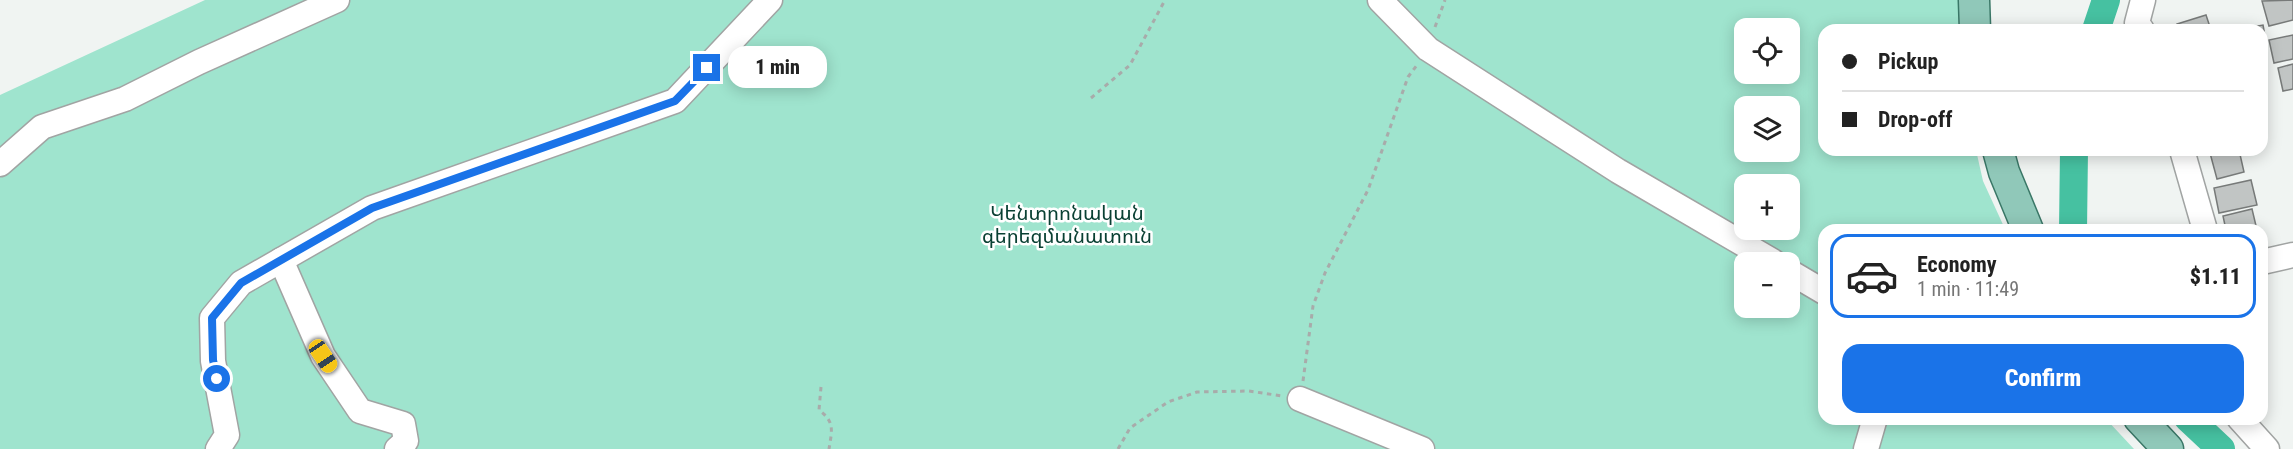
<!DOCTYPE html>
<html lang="en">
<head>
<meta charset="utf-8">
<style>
  body { margin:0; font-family:"Roboto Condensed","Noto Sans Armenian",sans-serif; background:#f6f6f6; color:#222; height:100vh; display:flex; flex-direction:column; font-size:22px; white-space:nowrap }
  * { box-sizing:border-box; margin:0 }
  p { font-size:20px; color:#767676 }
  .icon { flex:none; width:33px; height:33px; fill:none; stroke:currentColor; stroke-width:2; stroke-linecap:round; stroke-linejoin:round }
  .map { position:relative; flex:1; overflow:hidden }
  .details { position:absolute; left:1818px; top:224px; width:450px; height:201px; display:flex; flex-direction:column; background:#fff; border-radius:18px; box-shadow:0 3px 15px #0003 }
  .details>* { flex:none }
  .hud { position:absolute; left:1818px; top:24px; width:450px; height:132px; border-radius:18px; box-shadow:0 3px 15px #0003; display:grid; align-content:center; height:132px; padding:0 24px; background:#fff }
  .fabs { position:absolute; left:1734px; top:18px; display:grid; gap:12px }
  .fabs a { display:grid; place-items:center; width:66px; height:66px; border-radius:12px; background:#fff; box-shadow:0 3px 15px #0003; font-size:30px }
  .end { position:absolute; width:27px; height:27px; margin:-14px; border:8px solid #1a73e8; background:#fff; box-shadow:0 0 0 3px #fff }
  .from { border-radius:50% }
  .bubble { position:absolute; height:42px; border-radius:18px; background:#fff; box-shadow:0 3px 15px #0003; font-size:20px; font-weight:800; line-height:42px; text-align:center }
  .car { position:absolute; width:18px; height:36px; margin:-18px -9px; border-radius:8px; box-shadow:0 0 4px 2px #0007; background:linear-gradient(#f5c518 24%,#345 0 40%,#f5c518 0 76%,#345 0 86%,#f5c518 0) }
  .hud b { display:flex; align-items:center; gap:21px; height:57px; font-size:22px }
  .hud b+b { border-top:2px solid #e0e0e0 }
  .hud i { width:15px; height:15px; background:#222 }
  ul { padding:10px 0 0; list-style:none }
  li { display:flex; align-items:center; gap:18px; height:84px; margin:0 12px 9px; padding:0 12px; border:3px solid #e0e0e0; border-radius:18px }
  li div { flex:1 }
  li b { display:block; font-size:22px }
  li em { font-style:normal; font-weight:800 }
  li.on { border-color:#1a73e8 }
  li>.icon { width:54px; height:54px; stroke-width:1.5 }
  .button { display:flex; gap:12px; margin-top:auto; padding:12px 24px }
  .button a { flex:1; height:69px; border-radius:18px; background:#1a73e8; color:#fff; font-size:24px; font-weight:800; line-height:69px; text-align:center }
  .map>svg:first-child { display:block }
  .green { fill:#9fe4ce; fill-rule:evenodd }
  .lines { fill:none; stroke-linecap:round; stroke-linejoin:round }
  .river { stroke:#46c1a1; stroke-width:28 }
  .building { fill:#c1c5c4; stroke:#777a79; stroke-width:1.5 }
  .minor-casing { stroke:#a1a4a3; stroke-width:27 }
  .major-casing { stroke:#3a7767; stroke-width:33 }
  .path { stroke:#a8abaa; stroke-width:3; stroke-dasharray:4.5 4.5; stroke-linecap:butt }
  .minor { stroke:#fff; stroke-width:24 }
  .major { stroke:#90c8b9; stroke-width:30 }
  .route { stroke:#1a73e8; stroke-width:8 }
  .labels { text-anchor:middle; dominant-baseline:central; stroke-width:5; stroke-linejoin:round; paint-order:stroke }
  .park-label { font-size:20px; fill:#094033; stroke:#fff }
</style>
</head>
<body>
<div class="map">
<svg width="2293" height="449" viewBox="0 0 2293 449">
  <rect width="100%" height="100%" fill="#f0f4f2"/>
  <!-- green -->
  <path class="green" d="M205 0H1958L1959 30H1824V150H1976L1983 181 2005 229 1824 230V418L2106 419 2134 449H0V95ZM1744 28H1790V74H1744ZM1744 106H1790V152H1744ZM1744 184H1790V230H1744ZM1744 262H1790V308H1744Z"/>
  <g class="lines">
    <!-- river -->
    <g class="river">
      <polyline points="2096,30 2106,0"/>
      <polyline points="2073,230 2074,150"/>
      <polyline points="2188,418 2221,449"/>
    </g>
  </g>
  <!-- building -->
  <g class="building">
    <polygon points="2293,0 2293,20 2269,26 2262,1"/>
    <polygon points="2206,15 2211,30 2179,30 2177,24"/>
    <polygon points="2263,25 2267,47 2262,48 2262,30 2241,29"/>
    <polygon points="2293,35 2293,59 2274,63 2269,40"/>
    <polygon points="2293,64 2293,89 2283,91 2278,68"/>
    <polygon points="2221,150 2239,150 2244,172 2217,179 2210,153"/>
    <polygon points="2251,180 2257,205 2219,213 2214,188"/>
    <polygon points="2252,209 2257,230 2226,230 2223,216"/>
  </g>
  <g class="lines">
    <!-- minor casing -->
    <g class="minor-casing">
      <g id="minor">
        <polyline points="1380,0 1428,49 1618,171 1774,262"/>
        <polyline points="2142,30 2137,23 2143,0"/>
        <polyline points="2182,150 2205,230"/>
        <polyline points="0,164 42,127 125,99 199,62 337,0"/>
        <polyline points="281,260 323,356 360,411 403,424 406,441 397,449"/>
        <polyline points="2262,262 2293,255"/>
        <polyline points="1790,272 1824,292"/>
        <polyline points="1300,399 1422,449"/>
        <polyline points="2239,418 2267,449"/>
        <polyline points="218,449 227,435 213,361 212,318 241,283 372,208 675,101 770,0"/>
        <polyline points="1866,449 1875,418"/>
      </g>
    </g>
    <!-- major casing -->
    <g class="major-casing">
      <g id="major">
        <polyline points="1974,0 1975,30"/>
        <polyline points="1998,150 2004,172 2028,230"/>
        <polyline points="2139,418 2168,449"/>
      </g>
    </g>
    <!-- path -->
    <g class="path">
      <polyline points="1435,27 1445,0"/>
      <polyline points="1091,98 1130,65 1165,0"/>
      <polyline points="1303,381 1313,306 1325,273 1368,190 1408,77 1417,65"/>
      <path d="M821 387 819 410C835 422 832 430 829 449"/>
      <polyline points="1118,449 1130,428 1168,402 1197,392 1249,391 1282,396"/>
    </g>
    <!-- minor -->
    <use href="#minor" class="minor"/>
    <!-- major -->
    <use href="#major" class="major"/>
  </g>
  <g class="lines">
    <!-- route -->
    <polyline class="route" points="217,379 213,360 212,318 241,283 372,208 675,101 707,68"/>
  </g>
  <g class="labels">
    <!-- park labels -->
    <g class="park-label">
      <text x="1067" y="213">Կենտրոնական<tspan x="1067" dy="23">գերեզմանատուն</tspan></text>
    </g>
  </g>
</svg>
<div class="fabs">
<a><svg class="icon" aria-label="locate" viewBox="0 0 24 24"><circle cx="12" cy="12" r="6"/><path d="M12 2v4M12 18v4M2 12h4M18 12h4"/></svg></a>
<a><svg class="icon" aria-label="layers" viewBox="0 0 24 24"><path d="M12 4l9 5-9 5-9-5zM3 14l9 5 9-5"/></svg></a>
<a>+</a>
<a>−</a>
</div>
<i class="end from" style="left:217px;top:379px"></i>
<i class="end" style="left:707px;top:68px"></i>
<div class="bubble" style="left:728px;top:46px;width:99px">1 min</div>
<i class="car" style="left:323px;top:356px;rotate:146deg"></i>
<div class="hud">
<b><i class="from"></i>Pickup</b>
<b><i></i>Drop-off</b>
</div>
<section class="details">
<ul>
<li class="on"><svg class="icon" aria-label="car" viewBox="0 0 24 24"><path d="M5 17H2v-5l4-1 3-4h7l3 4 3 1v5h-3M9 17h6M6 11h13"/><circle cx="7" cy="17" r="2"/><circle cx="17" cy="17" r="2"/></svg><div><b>Economy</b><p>1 min · 11:49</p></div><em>$1.11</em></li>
</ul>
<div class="button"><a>Confirm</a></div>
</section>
</div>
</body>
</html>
